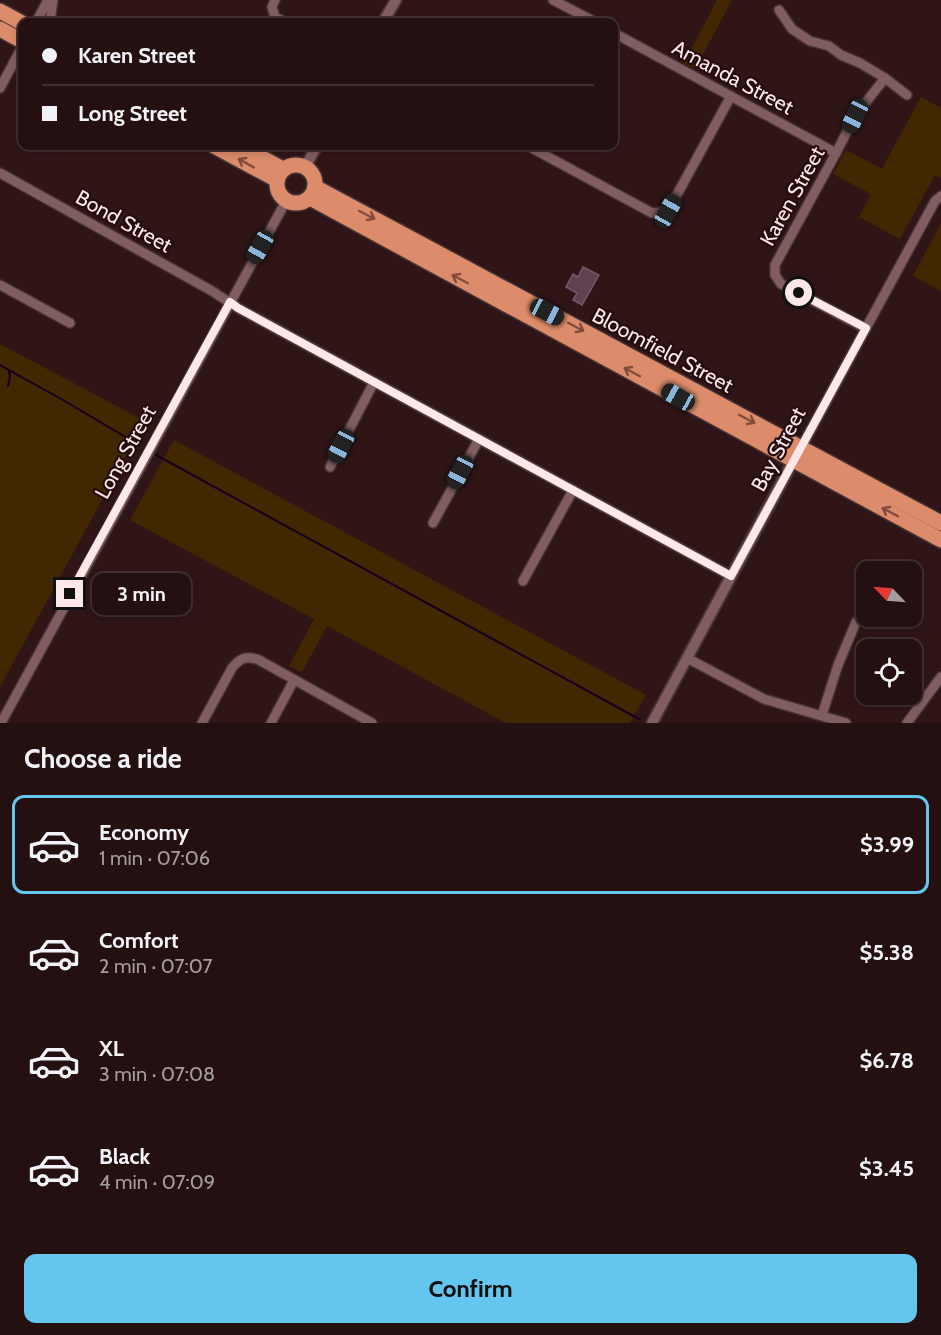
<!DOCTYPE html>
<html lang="en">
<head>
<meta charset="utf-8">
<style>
  body { margin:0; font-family:Cabin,sans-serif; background:#301e1f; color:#f1f3f6; height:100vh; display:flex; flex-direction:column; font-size:22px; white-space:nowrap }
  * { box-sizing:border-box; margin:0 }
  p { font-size:20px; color:#a39d9f }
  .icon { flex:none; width:33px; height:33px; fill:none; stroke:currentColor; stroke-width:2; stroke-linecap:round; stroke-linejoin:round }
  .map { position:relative; height:723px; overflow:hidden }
  .panel { display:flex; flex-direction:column; background:#241011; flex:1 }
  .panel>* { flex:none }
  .top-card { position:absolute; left:18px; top:18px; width:600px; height:132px; border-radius:12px; box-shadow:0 3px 9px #0003,0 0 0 2px #413031; display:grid; align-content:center; height:132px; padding:0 24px; background:#241011 }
  .needle { width:39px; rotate:295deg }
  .buttons { position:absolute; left:856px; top:561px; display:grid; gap:12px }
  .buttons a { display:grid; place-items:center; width:66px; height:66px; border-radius:12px; background:#241011; box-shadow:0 3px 9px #0003,0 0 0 2px #413031; font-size:30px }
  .end { position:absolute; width:27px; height:27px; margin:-14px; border:8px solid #fce8e8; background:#111; box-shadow:0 0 0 3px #111 }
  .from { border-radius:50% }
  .bubble { position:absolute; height:42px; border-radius:12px; background:#241011; box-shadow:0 3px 9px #0003,0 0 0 2px #413031; font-size:20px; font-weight:800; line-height:42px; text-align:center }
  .car { position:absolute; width:18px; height:36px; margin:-18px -9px; border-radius:8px; box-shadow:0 0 4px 2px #0007; background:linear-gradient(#222 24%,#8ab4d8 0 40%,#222 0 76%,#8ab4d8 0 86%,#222 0) }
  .top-card b { display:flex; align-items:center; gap:21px; height:57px; font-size:22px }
  .top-card b+b { border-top:2px solid #413031 }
  .top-card i { width:15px; height:15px; background:#f1f3f6 }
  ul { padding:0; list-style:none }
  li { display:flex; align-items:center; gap:18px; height:99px; margin:0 12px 9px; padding:0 12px; border:3px solid transparent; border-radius:12px }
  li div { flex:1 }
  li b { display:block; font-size:22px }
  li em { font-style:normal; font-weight:800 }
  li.on { border-color:#64c5ee }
  li>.icon { width:54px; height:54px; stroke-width:1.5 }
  h2 { padding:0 24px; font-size:27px; line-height:72px }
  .primary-button { display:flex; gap:12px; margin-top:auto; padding:12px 24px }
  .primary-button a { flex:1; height:69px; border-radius:12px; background:#64c5ee; color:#111; font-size:24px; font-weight:800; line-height:69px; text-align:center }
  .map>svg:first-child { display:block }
  .green { fill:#412800 }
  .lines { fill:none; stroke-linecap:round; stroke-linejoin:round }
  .stream { stroke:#170020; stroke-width:2 }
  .building { fill:#5e4251; stroke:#775969; stroke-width:1.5 }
  .minor-casing { stroke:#453032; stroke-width:12 }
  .tertiary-casing { stroke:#453032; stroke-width:14 }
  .trunk-casing { stroke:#453032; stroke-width:18 }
  .minor { stroke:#805e5f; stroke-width:9 }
  .tertiary { stroke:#805e5f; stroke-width:10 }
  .trunk { stroke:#dc8c6a; stroke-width:15 }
  .oneway { stroke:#814c3c }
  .route { stroke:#fce8e8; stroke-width:8 }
  .labels { text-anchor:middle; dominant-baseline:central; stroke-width:4.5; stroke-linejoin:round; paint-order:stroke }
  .street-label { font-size:21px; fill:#fce8e8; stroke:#260c0e }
</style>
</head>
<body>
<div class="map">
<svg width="941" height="723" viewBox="0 0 941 723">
  <rect width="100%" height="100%" fill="#301517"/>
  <!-- green -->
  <g class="green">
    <polygon points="717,0 732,0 695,69 684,63"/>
    <polygon points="921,97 941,108 941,178 935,175 900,239 859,217 871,194 833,174 846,150 882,169"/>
    <polygon points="941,223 941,291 913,276"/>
    <polygon points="0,344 145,421 0,687"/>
    <polygon points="174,440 646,695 630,723 506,723 327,626 302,672 289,666 314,619 130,520"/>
  </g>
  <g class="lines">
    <!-- stream -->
    <g class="stream">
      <polyline points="0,365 63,400 139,445"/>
      <polyline points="8,386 10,376 9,371"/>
      <polyline points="156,455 639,719"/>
    </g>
  </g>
  <!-- building -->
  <polygon class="building" points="583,267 599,275 582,305 573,300 577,293 566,287 573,274 578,277"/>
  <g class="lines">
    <!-- minor casing -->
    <g class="minor-casing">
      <g id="minor">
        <polyline points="275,0 272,7 275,17 285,22"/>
        <polyline points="553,0 595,22"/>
        <polyline points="779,10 792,29 810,41 829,46 841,55 860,63 885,78 907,95"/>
        <polyline points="36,22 48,0"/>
        <polyline points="50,22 53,0"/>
        <polyline points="614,33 836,153"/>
        <polyline points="0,88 22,47"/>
        <polyline points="528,146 652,213 668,211 731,96"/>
        <polyline points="0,173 212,291 238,308 731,576"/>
        <polyline points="0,285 70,323"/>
        <polyline points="865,328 781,284 775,275 775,265 836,153 855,116 885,78"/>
        <polyline points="801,448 935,201 941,196"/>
        <polyline points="330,467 374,382"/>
        <polyline points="433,523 479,439"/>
        <polyline points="523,581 573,490"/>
        <polyline points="687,658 764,699 846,723"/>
        <polyline points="822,715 838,665 856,622"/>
        <polyline points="1,723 286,201"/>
        <path d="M202 723 232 668C240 658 247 655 259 660L372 723"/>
        <polyline points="271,723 294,680"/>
        <polyline points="907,723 941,677"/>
      </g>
    </g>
    <!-- tertiary casing -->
    <g class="tertiary-casing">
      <g id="tertiary">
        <polyline points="383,22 396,0"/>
        <polyline points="305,167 317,146"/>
        <polyline points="652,723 797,454"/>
      </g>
    </g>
    <!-- trunk casing -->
    <g class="trunk-casing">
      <g id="trunk">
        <polyline points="0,11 22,23"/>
        <polyline points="0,29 22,41"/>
        <polyline points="214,146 277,180"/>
        <polyline points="240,146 283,169"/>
        <circle cx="296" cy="184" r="19"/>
        <polyline points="315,187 941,523"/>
        <polyline points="310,198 941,540"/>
      </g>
    </g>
    <!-- minor -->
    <use href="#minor" class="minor"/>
    <!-- tertiary -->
    <use href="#tertiary" class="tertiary"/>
    <!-- trunk -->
    <use href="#trunk" class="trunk"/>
  </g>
  <!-- one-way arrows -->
  <defs><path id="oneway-shaft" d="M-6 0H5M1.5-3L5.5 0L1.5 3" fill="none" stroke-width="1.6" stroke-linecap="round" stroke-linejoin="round" transform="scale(1.5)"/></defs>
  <g class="oneway">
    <use href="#oneway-shaft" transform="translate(246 163) rotate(-151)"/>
    <use href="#oneway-shaft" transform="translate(367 215) rotate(28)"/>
    <use href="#oneway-shaft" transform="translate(460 279) rotate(-152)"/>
    <use href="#oneway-shaft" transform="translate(576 327) rotate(28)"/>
    <use href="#oneway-shaft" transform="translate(632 372) rotate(-152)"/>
    <use href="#oneway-shaft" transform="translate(747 419) rotate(28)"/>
    <use href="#oneway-shaft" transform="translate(890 512) rotate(-152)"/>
  </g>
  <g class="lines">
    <!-- route -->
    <polyline class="route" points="70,594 230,302 238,308 731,576 866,328 799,293"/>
  </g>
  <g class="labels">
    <!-- street labels -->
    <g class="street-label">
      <text transform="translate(733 77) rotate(28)">Amanda Street</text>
      <text transform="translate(792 196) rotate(-61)">Karen Street</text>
      <text transform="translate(124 221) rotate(29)">Bond Street</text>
      <text transform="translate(663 350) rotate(28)">Bloomfield Street</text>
      <text transform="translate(778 449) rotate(-62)">Bay Street</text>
      <text transform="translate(125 452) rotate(-61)">Long Street</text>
    </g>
  </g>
</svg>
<div class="buttons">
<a><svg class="needle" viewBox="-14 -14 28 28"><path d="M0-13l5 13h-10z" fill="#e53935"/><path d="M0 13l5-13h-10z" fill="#a39d9f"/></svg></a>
<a><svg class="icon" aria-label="locate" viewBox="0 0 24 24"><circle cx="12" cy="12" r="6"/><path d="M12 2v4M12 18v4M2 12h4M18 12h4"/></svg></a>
</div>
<i class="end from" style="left:799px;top:293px"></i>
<i class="end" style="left:70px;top:594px"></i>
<div class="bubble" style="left:92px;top:573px;width:99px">3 min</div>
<i class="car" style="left:855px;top:116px;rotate:206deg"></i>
<i class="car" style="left:668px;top:211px;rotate:29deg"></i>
<i class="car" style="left:260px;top:247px;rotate:209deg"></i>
<i class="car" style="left:547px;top:312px;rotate:118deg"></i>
<i class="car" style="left:678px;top:397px;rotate:299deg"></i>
<i class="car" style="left:341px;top:446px;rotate:208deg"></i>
<i class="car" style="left:460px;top:472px;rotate:208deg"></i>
<div class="top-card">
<b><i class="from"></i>Karen Street</b>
<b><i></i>Long Street</b>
</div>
</div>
<section class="panel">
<h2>Choose a ride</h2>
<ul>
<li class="on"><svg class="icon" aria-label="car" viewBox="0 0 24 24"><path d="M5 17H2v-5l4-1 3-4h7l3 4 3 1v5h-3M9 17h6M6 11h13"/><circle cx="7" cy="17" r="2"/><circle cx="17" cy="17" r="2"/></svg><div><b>Economy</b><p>1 min · 07:06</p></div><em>$3.99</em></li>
<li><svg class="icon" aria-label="car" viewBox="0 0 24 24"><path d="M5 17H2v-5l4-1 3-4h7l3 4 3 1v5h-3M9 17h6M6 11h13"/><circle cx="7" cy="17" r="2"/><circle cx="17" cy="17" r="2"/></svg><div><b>Comfort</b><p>2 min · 07:07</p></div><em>$5.38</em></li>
<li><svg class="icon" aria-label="car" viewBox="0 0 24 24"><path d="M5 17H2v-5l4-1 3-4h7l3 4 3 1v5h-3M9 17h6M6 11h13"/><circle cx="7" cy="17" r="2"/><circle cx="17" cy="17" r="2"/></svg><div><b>XL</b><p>3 min · 07:08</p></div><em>$6.78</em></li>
<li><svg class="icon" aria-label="car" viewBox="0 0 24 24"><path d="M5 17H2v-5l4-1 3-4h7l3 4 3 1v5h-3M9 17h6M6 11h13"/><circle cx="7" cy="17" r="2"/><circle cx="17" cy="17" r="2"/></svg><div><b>Black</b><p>4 min · 07:09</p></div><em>$3.45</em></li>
</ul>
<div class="primary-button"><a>Confirm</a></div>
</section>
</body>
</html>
